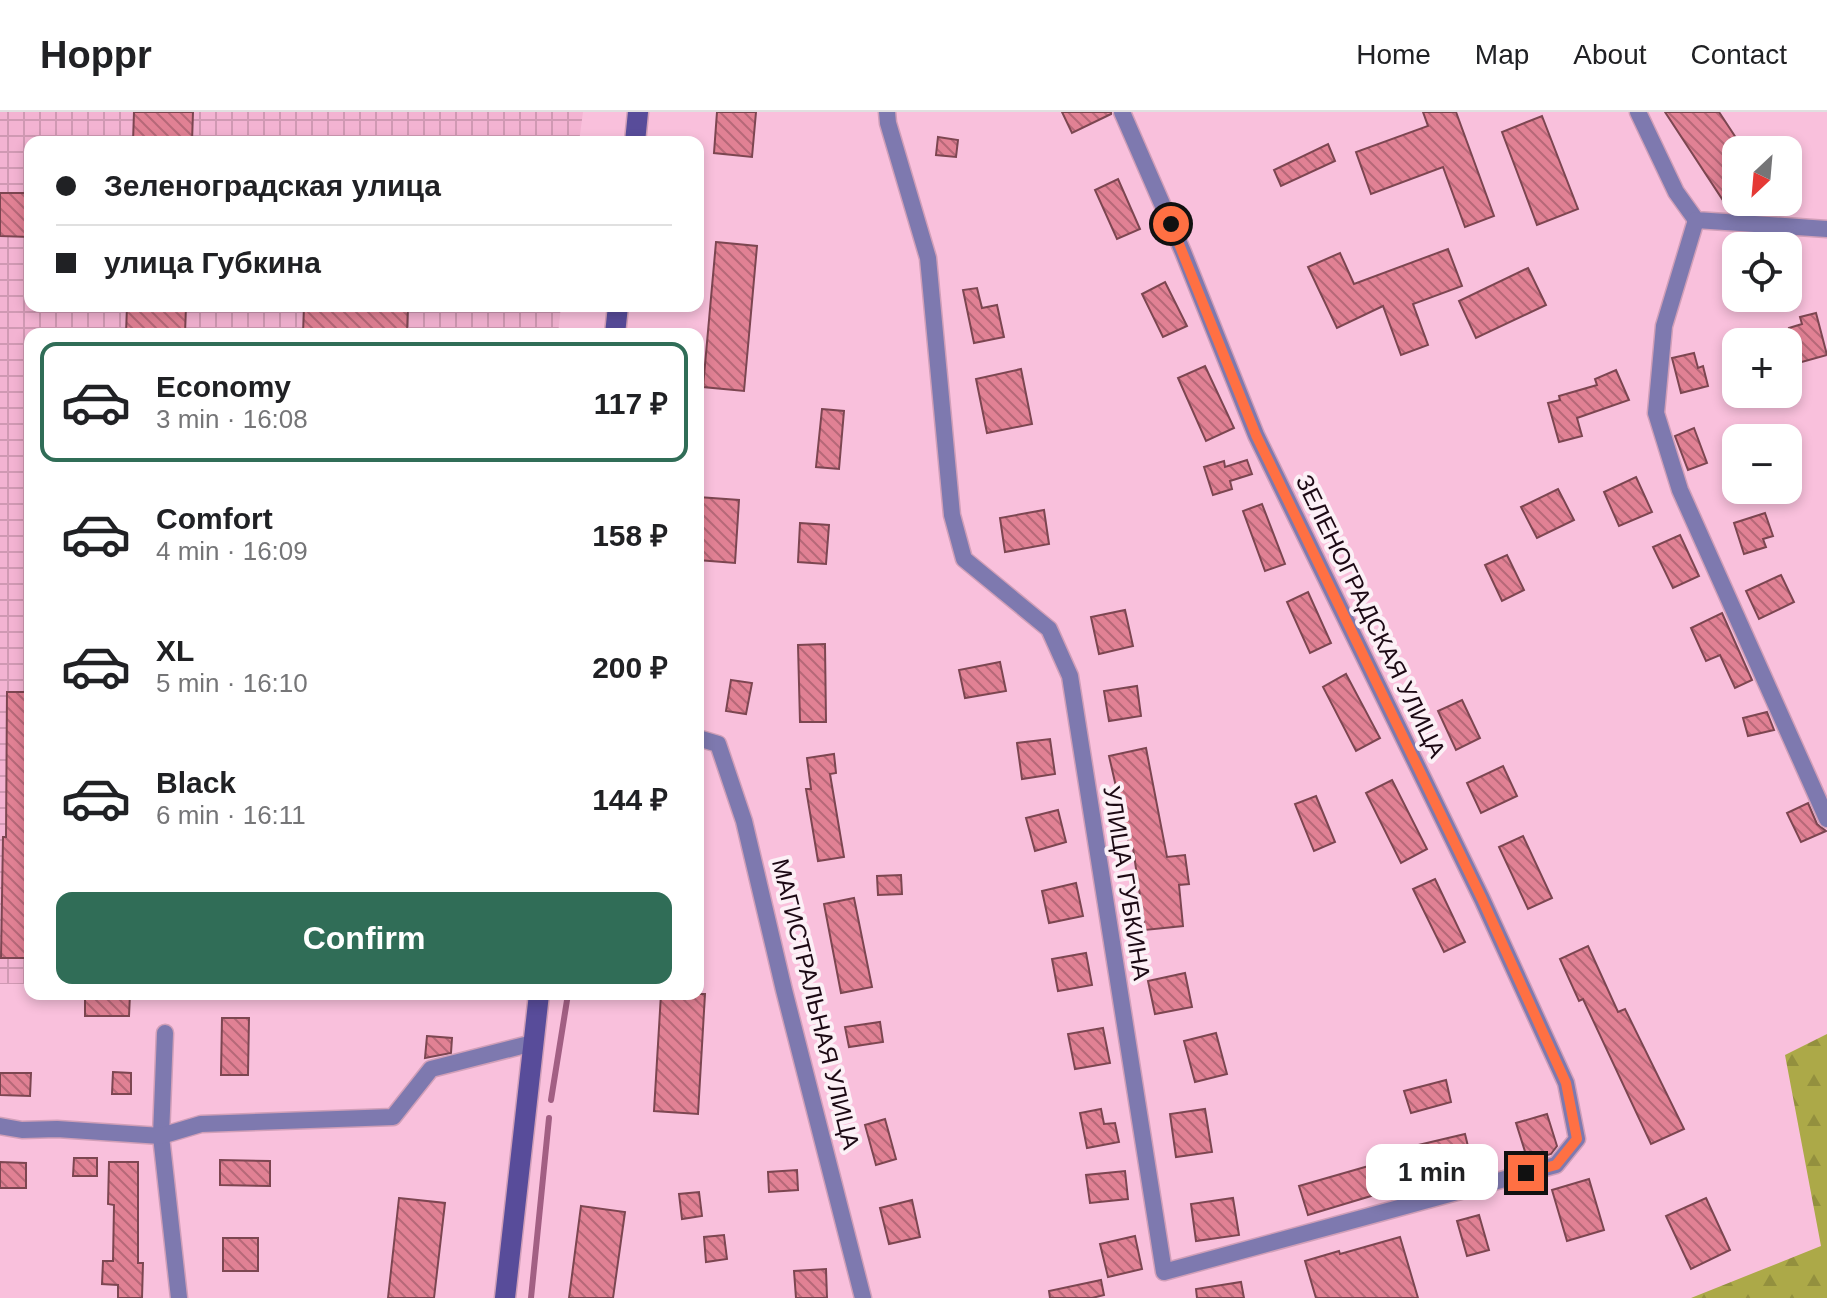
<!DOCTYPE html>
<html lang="en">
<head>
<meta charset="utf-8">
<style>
  body { margin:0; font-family:Arial,sans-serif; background:#f2f2f2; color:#202124; height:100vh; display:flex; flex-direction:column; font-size:30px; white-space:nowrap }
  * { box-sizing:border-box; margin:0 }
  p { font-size:26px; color:#757577 }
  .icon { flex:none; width:44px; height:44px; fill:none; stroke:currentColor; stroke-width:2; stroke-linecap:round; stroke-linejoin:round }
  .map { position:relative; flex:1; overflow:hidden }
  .side { position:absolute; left:24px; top:216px; width:680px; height:672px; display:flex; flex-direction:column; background:#fff; border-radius:16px; box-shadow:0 4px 12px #0003 }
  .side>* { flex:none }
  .top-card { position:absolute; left:24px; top:24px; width:680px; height:176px; border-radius:16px; box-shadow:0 4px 12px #0003; display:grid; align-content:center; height:176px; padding:0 32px; background:#fff }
  .needle { width:52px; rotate:206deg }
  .buttons { position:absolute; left:1722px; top:24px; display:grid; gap:16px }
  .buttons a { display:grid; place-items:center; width:80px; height:80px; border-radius:16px; background:#fff; box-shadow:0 4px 12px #0003; font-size:40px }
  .end { position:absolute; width:36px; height:36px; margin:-18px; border:10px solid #ff7043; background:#111; box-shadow:0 0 0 4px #111 }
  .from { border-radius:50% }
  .bubble { position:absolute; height:56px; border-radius:16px; background:#fff; box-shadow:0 4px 12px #0003; font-size:26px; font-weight:800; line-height:56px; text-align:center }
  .top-card b { display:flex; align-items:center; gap:28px; height:76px; font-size:30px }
  .top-card b+b { border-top:2px solid #e0e0e0 }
  .top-card i { width:20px; height:20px; background:#202124 }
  ul { padding:14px 0 0; list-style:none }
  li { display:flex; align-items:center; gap:24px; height:120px; margin:0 16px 12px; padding:0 16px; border:4px solid transparent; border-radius:16px }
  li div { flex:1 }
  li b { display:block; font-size:30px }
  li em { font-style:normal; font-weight:800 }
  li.current { border-color:#306d57 }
  li>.icon { width:72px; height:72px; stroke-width:1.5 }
  .button { display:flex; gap:16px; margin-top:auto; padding:16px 32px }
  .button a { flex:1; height:92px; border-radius:16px; background:#306d57; color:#fff; font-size:32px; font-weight:800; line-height:92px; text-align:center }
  header { display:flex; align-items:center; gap:48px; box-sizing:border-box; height:112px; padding:0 40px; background:#fff; border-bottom:2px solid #e0e0e0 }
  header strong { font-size:38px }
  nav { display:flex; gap:44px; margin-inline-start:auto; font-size:28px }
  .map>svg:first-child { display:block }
  .industrial { fill:url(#industrial-grid) }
  .forest { fill:url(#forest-firs) }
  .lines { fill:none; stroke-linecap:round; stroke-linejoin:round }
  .stream { stroke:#a25f83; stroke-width:6 }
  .building { fill:url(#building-back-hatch); stroke:#7c4651; stroke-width:2 }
  .street-casing { stroke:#d19fb8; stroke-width:19 }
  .secondary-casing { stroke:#d19fb8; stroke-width:23 }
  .street { stroke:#7e79af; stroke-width:16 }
  .secondary { stroke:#584c9a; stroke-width:20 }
  .route { stroke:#ff7043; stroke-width:10 }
  .labels { text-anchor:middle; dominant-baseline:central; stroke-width:8; stroke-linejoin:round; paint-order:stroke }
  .street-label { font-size:24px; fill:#1c0914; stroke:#fcf0f6 }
</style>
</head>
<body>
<header>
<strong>Hoppr</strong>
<nav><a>Home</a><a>Map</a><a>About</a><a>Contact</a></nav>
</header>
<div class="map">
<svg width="1827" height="1186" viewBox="0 0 1827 1186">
  <defs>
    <pattern id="industrial-grid" width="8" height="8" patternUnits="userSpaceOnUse" patternTransform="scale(2)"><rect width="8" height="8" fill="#f3b3d2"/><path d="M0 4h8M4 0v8" fill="none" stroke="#d099b3"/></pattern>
    <pattern id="forest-firs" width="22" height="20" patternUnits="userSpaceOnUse" patternTransform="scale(2)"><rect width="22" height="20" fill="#aca948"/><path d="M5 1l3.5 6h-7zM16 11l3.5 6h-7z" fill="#93903e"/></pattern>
    <pattern id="building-back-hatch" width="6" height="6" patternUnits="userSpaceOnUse" patternTransform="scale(2)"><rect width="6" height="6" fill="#e18194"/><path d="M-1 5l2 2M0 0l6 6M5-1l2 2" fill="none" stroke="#b66878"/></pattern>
  </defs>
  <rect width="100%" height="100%" fill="#f9c0dc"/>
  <!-- industrial -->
  <polygon class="industrial" points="0,0 583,0 579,30 30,30 30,194 561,194 558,222 30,222 30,872 0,872"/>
  <!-- forest -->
  <polygon class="forest" points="1827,922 1827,1186 1691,1186 1821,1134 1785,943"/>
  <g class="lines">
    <!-- stream -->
    <g class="stream">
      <polyline points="551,988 568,882"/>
      <polyline points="531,1186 549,1006"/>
    </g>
  </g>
  <!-- building -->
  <g class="building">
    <polygon points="134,0 193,0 192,30 133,30"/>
    <polygon points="717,0 756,0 752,45 714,41"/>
    <polygon points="1062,0 1111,0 1111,2 1072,21"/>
    <polygon points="1423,0 1456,0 1494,104 1465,115 1443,55 1371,82 1356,40 1428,14"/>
    <polygon points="1665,0 1719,0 1744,38 1736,38 1736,100 1730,99"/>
    <polygon points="1542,4 1578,97 1537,113 1502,20"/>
    <polygon points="938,25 958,28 956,45 936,43"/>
    <polygon points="1328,32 1335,49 1281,74 1274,58"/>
    <polygon points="1118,67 1140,117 1117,127 1095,78"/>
    <polygon points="0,81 30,81 30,125 0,124"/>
    <polygon points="716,130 757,134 744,279 703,275"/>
    <polygon points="1448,137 1462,174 1413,192 1428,233 1401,243 1383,194 1337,216 1308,155 1340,141 1354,172"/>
    <polygon points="1528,156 1546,193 1476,226 1459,189"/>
    <polygon points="1165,170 1187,214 1163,225 1142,182"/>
    <polygon points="977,176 982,196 997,193 1004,225 974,231 963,178"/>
    <polygon points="127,194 186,194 185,222 126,222"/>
    <polygon points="304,194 408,194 407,222 303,222"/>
    <polygon points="1816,201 1827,243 1798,251 1789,216 1802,212 1800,205"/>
    <polygon points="1694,241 1698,256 1703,254 1708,274 1681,281 1672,246"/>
    <polygon points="1205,254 1234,316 1206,329 1178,266"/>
    <polygon points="1021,257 1032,312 987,321 976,267"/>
    <polygon points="1616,258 1629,288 1577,306 1582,324 1559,330 1548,291 1560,288 1559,284 1597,273 1595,267"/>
    <polygon points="822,297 844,299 839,357 816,355"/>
    <polygon points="1694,316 1707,351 1688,358 1675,324"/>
    <polygon points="1247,348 1252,362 1230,369 1232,377 1213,383 1204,355 1224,349 1225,355"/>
    <polygon points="1636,365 1652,400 1619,414 1604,380"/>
    <polygon points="1558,377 1574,408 1537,426 1521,395"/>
    <polygon points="698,385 739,388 735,451 698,448"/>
    <polygon points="1262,392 1285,452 1265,459 1243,399"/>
    <polygon points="1044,398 1049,432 1005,440 1000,406"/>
    <polygon points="1765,401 1773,424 1763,427 1766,435 1744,442 1734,411"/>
    <polygon points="800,411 829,413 826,452 798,450"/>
    <polygon points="1680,423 1699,464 1673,476 1653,435"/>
    <polygon points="1507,443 1524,478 1502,489 1485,453"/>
    <polygon points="1781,463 1794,490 1759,507 1746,479"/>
    <polygon points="1308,480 1331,531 1310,541 1287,490"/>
    <polygon points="1125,498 1133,534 1099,542 1091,505"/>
    <polygon points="1722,501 1752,568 1735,576 1720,543 1706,549 1691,516"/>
    <polygon points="825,532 826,610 800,610 798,533"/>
    <polygon points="1000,550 1006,579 965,586 959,558"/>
    <polygon points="1346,562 1380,626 1356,639 1323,575"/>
    <polygon points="731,568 752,571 746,602 726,599"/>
    <polygon points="1137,574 1141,604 1109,609 1104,579"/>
    <polygon points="7,580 30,580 30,846 1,846 3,725 6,725"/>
    <polygon points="1462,588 1480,626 1456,638 1438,599"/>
    <polygon points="1767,600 1774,618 1748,624 1743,606"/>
    <polygon points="1050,627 1055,662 1022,667 1017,631"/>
    <polygon points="1146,636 1167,745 1185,743 1189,772 1179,773 1183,814 1145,818 1133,736 1130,736 1109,644"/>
    <polygon points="834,642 836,661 830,662 844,745 818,749 806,677 811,677 807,646"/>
    <polygon points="1503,654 1517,684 1481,701 1467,671"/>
    <polygon points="1392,668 1427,737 1401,751 1366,681"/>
    <polygon points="1316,684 1335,730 1314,739 1295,692"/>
    <polygon points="1808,691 1817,712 1826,719 1801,730 1787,701"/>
    <polygon points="1058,698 1066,730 1035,739 1026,706"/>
    <polygon points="1523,724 1552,786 1528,797 1499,735"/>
    <polygon points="901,763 902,782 878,783 877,764"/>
    <polygon points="1435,767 1465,830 1444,840 1413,777"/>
    <polygon points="1076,771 1083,804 1049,811 1042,779"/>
    <polygon points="854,786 872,875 841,881 824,792"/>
    <polygon points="1588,834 1618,900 1625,897 1684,1017 1651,1032 1583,887 1579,889 1560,847"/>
    <polygon points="1086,841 1092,873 1058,879 1052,847"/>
    <polygon points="1185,861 1192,895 1155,902 1148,869"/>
    <polygon points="85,882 130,882 129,904 85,904"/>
    <polygon points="661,882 705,882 698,1002 654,999"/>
    <polygon points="222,906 249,906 248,963 221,963"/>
    <polygon points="880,910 883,930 849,935 845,915"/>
    <polygon points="1103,916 1110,951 1075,957 1068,922"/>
    <polygon points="1216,921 1227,962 1195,970 1184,929"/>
    <polygon points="427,924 452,926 451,941 425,946"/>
    <polygon points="113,960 131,961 131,982 112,982"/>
    <polygon points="0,961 31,961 30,984 0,983"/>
    <polygon points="1446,968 1451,990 1411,1001 1404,979"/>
    <polygon points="1101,997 1104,1012 1115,1011 1119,1030 1087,1036 1080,1001"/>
    <polygon points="1205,997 1212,1040 1176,1045 1170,1002"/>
    <polygon points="1547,1002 1557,1034 1551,1042 1528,1049 1516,1011"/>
    <polygon points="885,1007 896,1047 876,1053 865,1013"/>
    <polygon points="1465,1022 1474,1059 1423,1072 1414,1034"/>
    <polygon points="74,1046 97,1046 97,1064 73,1064"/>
    <polygon points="220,1048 270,1049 270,1074 220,1073"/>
    <polygon points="0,1050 26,1051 26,1076 0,1076"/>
    <polygon points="109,1050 138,1050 138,1151 143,1151 142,1186 118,1186 118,1173 102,1172 103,1149 113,1149 114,1093 108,1092"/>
    <polygon points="1372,1053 1381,1081 1308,1103 1299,1074"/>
    <polygon points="797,1058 798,1078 769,1080 768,1060"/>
    <polygon points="1125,1059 1128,1087 1090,1091 1086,1063"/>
    <polygon points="1589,1067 1604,1118 1567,1129 1552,1078"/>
    <polygon points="699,1080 702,1104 682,1107 679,1082"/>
    <polygon points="399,1086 445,1091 434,1186 388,1186"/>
    <polygon points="1233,1086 1239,1123 1196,1129 1191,1092"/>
    <polygon points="1706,1086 1730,1138 1691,1157 1666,1104"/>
    <polygon points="912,1088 920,1125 889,1132 880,1096"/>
    <polygon points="581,1094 625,1100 613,1186 569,1186"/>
    <polygon points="1479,1103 1489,1138 1467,1144 1457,1109"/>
    <polygon points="724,1123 727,1147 706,1150 704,1125"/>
    <polygon points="1135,1124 1142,1157 1108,1165 1100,1132"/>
    <polygon points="1400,1125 1418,1186 1316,1186 1305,1149 1339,1139 1340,1142"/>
    <rect x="223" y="1126" width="35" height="33"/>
    <polygon points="826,1157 827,1186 796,1186 794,1159"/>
    <polygon points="1101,1168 1104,1183 1092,1186 1050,1186 1049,1179"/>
    <polygon points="1241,1170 1244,1186 1197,1186 1196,1177"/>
  </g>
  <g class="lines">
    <!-- street casing -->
    <g class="street-casing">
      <g id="street">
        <polyline points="887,0 888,11 928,146 952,403 964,447 1049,517 1070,564 1164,1160 1556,1053 1577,1027 1566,971 1482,787 1256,323 1183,140 1122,0"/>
        <polyline points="1638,0 1676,80 1696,108 1827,117"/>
        <polyline points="1696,108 1664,214 1656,301 1680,378 1827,707"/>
        <polyline points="698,626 718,632 744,709 784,878 863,1186"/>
        <polyline points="165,921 161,1024 179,1186"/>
        <polyline points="0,1014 22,1018 57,1017 161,1024 201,1012 393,1005 431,957 533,931"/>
      </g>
    </g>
    <!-- secondary casing -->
    <g class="secondary-casing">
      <g id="secondary">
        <polyline points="635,30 638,0"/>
        <polyline points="615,222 618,194"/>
        <polyline points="505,1186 539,882"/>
      </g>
    </g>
    <!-- street -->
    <use href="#street" class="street"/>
    <!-- secondary -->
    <use href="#secondary" class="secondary"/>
  </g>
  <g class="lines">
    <!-- route -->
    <polyline class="route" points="1171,112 1256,323 1482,787 1566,971 1577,1027 1556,1053 1526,1061"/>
  </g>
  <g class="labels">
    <!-- street labels -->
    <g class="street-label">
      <text transform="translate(1371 504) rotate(64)">ЗЕЛЕНОГРАДСКАЯ УЛИЦА</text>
      <text transform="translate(1127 771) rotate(81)">УЛИЦА ГУБКИНА</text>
      <text transform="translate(816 892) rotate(76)">МАГИСТРАЛЬНАЯ УЛИЦА</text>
    </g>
  </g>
</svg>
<div class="buttons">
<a><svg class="needle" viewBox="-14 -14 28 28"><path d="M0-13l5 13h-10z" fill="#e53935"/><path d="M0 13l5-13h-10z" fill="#757577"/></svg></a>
<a><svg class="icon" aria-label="locate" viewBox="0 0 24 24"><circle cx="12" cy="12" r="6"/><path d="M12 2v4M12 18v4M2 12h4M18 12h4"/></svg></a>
<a>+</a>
<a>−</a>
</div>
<i class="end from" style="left:1171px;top:112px"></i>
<i class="end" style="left:1526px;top:1061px"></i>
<div class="bubble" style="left:1366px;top:1032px;width:132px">1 min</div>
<div class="top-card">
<b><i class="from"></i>Зеленоградская улица</b>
<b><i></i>улица Губкина</b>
</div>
<section class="side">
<ul>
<li class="current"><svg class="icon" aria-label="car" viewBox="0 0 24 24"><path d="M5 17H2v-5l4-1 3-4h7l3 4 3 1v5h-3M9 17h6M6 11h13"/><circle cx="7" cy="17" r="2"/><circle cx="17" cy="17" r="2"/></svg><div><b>Economy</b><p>3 min · 16:08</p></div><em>117 ₽</em></li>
<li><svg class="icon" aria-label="car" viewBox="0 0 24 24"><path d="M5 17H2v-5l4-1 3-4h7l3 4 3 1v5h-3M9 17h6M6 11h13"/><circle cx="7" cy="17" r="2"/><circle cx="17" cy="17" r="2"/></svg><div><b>Comfort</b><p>4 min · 16:09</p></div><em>158 ₽</em></li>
<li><svg class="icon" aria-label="car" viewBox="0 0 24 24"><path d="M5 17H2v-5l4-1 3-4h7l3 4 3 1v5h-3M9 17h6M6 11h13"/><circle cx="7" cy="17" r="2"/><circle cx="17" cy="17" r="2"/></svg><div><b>XL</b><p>5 min · 16:10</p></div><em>200 ₽</em></li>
<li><svg class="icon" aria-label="car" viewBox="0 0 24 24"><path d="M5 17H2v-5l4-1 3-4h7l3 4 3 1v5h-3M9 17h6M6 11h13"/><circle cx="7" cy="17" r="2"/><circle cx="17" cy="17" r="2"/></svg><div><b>Black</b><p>6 min · 16:11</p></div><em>144 ₽</em></li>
</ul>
<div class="button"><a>Confirm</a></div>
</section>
</div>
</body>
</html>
